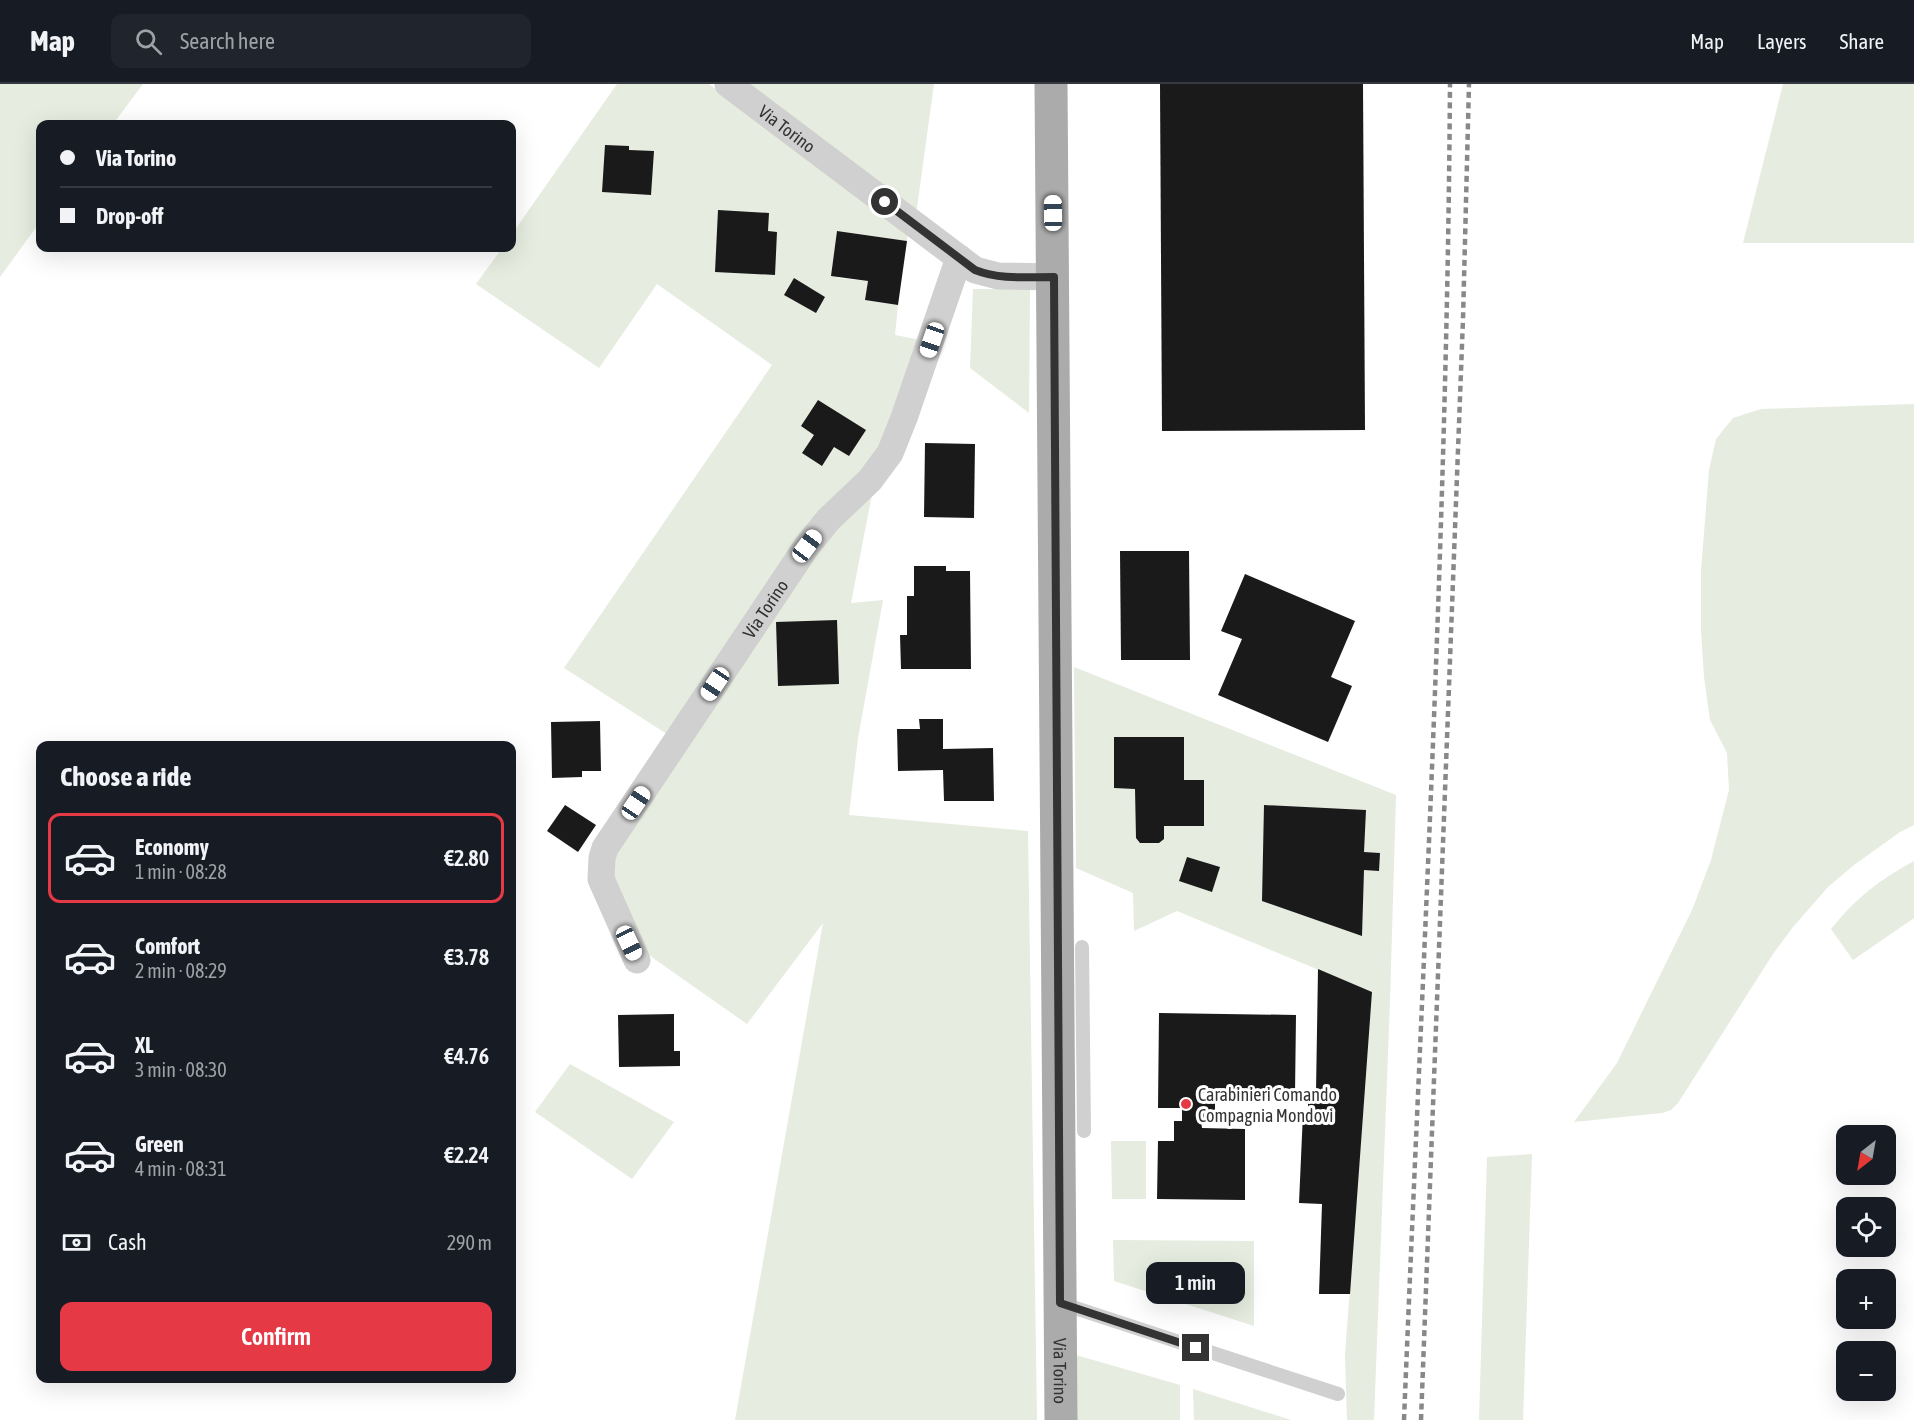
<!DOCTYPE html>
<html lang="en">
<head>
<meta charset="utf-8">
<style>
  body { margin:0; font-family:"Asap Condensed",sans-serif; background:#20242c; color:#f1f3f6; height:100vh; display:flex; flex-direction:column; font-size:22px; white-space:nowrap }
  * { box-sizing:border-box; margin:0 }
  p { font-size:20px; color:#9ea1a6 }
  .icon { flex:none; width:33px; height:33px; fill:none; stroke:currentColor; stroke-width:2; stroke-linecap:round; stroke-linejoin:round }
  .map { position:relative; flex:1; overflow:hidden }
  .sheet { position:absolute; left:36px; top:657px; width:480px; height:642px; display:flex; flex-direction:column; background:#171b24; border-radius:12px; box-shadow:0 6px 24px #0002 }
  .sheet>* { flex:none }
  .guide { position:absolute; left:36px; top:36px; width:480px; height:132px; border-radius:12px; box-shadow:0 6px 24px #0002; display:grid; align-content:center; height:132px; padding:0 24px; background:#171b24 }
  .needle { width:39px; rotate:211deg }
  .controls { position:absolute; left:1836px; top:1041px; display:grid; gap:12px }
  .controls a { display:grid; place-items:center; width:60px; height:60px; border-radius:12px; background:#171b24; box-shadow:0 6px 24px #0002; font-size:30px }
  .end { position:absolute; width:27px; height:27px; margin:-14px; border:8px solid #333; background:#fff; box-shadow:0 0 0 3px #fff }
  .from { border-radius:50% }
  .bubble { position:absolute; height:42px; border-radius:12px; background:#171b24; box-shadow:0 6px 24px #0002; font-size:20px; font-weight:600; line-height:42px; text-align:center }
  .car { position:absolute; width:18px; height:36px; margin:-18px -9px; border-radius:8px; box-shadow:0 0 4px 2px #0007; background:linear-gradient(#fff 24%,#345 0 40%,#fff 0 76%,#345 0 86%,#fff 0) }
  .guide b { display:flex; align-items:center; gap:21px; height:57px; font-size:22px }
  .guide b+b { border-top:2px solid #363941 }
  .guide i { width:15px; height:15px; background:#f1f3f6 }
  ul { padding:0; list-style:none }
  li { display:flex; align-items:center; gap:18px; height:90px; margin:0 12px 9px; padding:0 12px; border:3px solid transparent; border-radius:12px }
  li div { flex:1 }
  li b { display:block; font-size:22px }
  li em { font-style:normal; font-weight:600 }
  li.active { border-color:#e63946 }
  li>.icon { width:54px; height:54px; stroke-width:1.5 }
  h2 { padding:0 24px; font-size:27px; line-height:72px }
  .pay { display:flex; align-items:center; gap:15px; height:66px; padding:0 24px; font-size:22px }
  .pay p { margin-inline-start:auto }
  .button { display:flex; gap:12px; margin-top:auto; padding:12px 24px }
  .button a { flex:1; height:69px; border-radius:12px; background:#e63946; color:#fff; font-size:24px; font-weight:600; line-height:69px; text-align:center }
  header { display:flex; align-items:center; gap:36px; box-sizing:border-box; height:84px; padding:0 30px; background:#171b24; border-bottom:2px solid #363941 }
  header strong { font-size:28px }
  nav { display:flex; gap:33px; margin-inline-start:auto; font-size:21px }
  .search { width:420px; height:54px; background:#20242c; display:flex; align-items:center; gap:15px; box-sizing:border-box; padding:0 21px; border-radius:12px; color:#9ea1a6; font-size:22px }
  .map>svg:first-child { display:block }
  .green { fill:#e6ecdf }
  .building { fill:#1a1a1a }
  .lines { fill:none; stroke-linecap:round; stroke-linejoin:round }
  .lane { stroke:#d0d0d0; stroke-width:14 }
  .street { stroke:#d0d0d0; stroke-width:27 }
  .primary { stroke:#ababab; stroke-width:33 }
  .rail { stroke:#888; stroke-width:4.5; stroke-dasharray:6 4.5; stroke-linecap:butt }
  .route { stroke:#333; stroke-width:8 }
  .poi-dot { fill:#e63946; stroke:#fff; stroke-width:2 }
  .labels { text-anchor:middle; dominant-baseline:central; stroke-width:6; stroke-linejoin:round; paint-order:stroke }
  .street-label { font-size:18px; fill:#333; stroke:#fff }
  .poi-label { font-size:18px; fill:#333; stroke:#fff; text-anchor:start }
</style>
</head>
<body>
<header>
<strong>Map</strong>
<div class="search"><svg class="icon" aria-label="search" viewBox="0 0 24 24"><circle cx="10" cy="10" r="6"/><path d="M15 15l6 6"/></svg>Search here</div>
<nav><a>Map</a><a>Layers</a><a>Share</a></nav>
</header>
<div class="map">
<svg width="1914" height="1336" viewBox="0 0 1914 1336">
  <rect width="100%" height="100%" fill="#fff"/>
  <!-- green -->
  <g class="green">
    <polygon points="0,0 143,0 113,40 40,40 40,138 0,193"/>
    <polygon points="617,0 709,0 908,148 907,157 837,147 832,184 839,186 838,194 868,197 866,216 898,221 895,251 921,256 891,349 670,652 564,584 772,281 657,200 599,284 476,200 502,164 512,164 512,150"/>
    <polygon points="745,0 934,0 916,131"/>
    <polygon points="1783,0 1914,0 1914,159 1743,159"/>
    <polygon points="973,205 1030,205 1029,329 970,284"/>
    <polygon points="1914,320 1914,741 1900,748 1854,781 1828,803 1793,843 1773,870 1678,1019 1671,1026 1662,1029 1574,1038 1617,979 1692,826 1711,776 1729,706 1727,669 1710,636 1704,593 1701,547 1701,487 1709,386 1716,355 1733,334 1761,325"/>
    <polygon points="873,405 851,519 883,516 858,654 849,731 1028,747 1037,1336 735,1336 823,839 747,940 653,874 641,863 613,795 614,777 617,769 814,469"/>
    <polygon points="1074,583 1396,711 1390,917 1374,1336 1347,1336 1345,1271 1372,908 1177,827 1134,847 1133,809 1076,784"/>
    <path d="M1914 777V834L1853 876 1831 845C1857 813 1878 797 1914 777Z"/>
    <polygon points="570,980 674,1038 632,1095 535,1028"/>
    <polygon points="1111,1057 1146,1057 1146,1115 1112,1115"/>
    <polygon points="1532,1070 1523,1336 1479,1336 1487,1073"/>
    <polygon points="1113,1156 1254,1157 1254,1242 1114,1197"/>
    <polygon points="1076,1271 1180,1301 1180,1336 1076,1336"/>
    <polygon points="1193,1305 1291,1336 1194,1336"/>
  </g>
  <!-- building -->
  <g class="building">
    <polygon points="1160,0 1363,0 1365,346 1162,347"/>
    <polygon points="605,61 629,62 629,66 654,67 651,111 602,108"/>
    <polygon points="718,126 769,129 768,147 777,148 775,191 715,188"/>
    <polygon points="837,147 907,157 898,221 865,216 868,197 831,192"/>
    <polygon points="794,194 825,213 816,229 784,211"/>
    <polygon points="818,316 866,346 849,372 834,363 822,382 802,369 814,351 801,342"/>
    <polygon points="925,359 975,360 974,434 924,433"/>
    <polygon points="1120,467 1189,467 1190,576 1121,576"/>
    <polygon points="914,482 946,482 946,487 970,487 971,585 901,585 900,551 907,551 907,512 914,512"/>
    <polygon points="1245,490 1355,537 1331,593 1352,602 1328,658 1218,611 1242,555 1221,547"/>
    <polygon points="837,536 839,600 778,602 776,538"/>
    <polygon points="919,635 943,635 943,665 993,664 994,717 944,717 943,686 898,687 897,645 920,645"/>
    <polygon points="600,637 601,687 582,687 582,693 552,694 551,638"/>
    <polygon points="1114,653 1184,653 1184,696 1204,696 1204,742 1164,742 1164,755 1159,759 1140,759 1136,754 1135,705 1114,704"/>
    <polygon points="565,721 596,741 578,768 547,747"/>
    <polygon points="1264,721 1366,726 1364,768 1380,769 1379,787 1364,786 1362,852 1262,817"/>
    <polygon points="1187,773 1220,783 1212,808 1179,797"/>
    <polygon points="1318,885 1372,908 1350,1210 1319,1210 1322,1120 1299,1119 1303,1029 1308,1029 1308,1008 1316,1008"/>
    <polygon points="1159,929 1296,931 1295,1010 1201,1009 1201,1015 1215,1015 1215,1037 1201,1037 1202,1044 1245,1045 1245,1116 1157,1115 1158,1057 1174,1057 1174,1037 1182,1037 1182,1024 1158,1024"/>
    <polygon points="674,930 674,967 680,967 680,982 619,983 618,931"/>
  </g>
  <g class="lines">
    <!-- lane -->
    <g class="lane">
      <polyline points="1082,863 1084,1047"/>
      <polyline points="1060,1219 1338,1310"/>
    </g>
    <!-- street -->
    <g class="street">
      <path id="s1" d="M728 0 975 186 998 192 1054 193"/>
      <path id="s2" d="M637 876 601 795 602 774 605 764 807 462 828 436 870 396 890 369 904 334 959 174"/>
    </g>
    <!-- primary -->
    <path class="primary" id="s3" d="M1051 0 1061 1336"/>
    <!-- rail -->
    <g class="rail">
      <path d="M1404 1336C1422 891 1447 446 1450 0"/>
      <polyline points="1421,1336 1463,235 1469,0"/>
    </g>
  </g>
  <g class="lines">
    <!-- route -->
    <path class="route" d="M885 118 975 186C1000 196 1027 193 1054 193L1060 1219 1196 1264"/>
  </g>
  <!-- markers -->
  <circle class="poi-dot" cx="1186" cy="1020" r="6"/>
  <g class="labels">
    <!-- street labels -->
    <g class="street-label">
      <text stroke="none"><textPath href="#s1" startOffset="74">Via Torino</textPath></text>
      <text stroke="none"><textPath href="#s2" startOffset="408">Via Torino</textPath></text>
      <text stroke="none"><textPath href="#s3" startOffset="1287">Via Torino</textPath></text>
    </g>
    <!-- poi labels -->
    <g class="poi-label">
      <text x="1198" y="1010">Carabinieri Comando<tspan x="1198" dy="21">Compagnia Mondovì</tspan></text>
    </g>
  </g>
</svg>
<div class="controls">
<a><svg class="needle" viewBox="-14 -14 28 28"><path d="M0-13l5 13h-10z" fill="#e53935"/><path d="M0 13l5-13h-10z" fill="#9ea1a6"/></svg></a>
<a><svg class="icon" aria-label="locate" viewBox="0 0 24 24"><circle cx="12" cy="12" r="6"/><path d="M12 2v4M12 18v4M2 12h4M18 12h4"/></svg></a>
<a>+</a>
<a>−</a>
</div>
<i class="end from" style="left:885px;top:118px"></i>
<i class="end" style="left:1196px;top:1264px"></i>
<div class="bubble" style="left:1146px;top:1178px;width:99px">1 min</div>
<i class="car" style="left:1053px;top:129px;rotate:359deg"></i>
<i class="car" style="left:932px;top:256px;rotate:199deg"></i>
<i class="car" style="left:807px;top:462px;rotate:37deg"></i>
<i class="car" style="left:715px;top:600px;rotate:214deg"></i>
<i class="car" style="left:636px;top:719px;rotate:34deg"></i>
<i class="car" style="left:629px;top:859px;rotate:155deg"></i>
<div class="guide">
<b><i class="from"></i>Via Torino</b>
<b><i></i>Drop-off</b>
</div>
<section class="sheet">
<h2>Choose a ride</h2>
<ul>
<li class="active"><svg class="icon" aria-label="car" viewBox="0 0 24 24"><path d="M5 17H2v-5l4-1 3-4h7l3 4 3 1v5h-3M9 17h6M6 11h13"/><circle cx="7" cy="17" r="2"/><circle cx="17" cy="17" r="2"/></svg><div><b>Economy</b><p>1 min · 08:28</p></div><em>€2.80</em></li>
<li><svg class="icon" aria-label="car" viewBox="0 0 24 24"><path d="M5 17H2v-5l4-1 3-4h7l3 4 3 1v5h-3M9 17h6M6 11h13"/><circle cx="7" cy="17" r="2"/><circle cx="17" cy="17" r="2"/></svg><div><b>Comfort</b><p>2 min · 08:29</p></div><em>€3.78</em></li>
<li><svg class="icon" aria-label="car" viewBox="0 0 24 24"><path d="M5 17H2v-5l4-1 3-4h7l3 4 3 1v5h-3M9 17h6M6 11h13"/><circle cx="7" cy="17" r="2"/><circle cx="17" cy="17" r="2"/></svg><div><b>XL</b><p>3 min · 08:30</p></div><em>€4.76</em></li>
<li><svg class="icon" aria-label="car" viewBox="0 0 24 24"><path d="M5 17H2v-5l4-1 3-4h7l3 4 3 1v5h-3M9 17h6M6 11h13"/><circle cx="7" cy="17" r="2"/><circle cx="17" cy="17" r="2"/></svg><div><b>Green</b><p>4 min · 08:31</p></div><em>€2.24</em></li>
</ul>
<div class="pay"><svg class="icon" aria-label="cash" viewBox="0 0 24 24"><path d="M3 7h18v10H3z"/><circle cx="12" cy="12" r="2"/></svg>Cash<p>290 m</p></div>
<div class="button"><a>Confirm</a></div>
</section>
</div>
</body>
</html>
